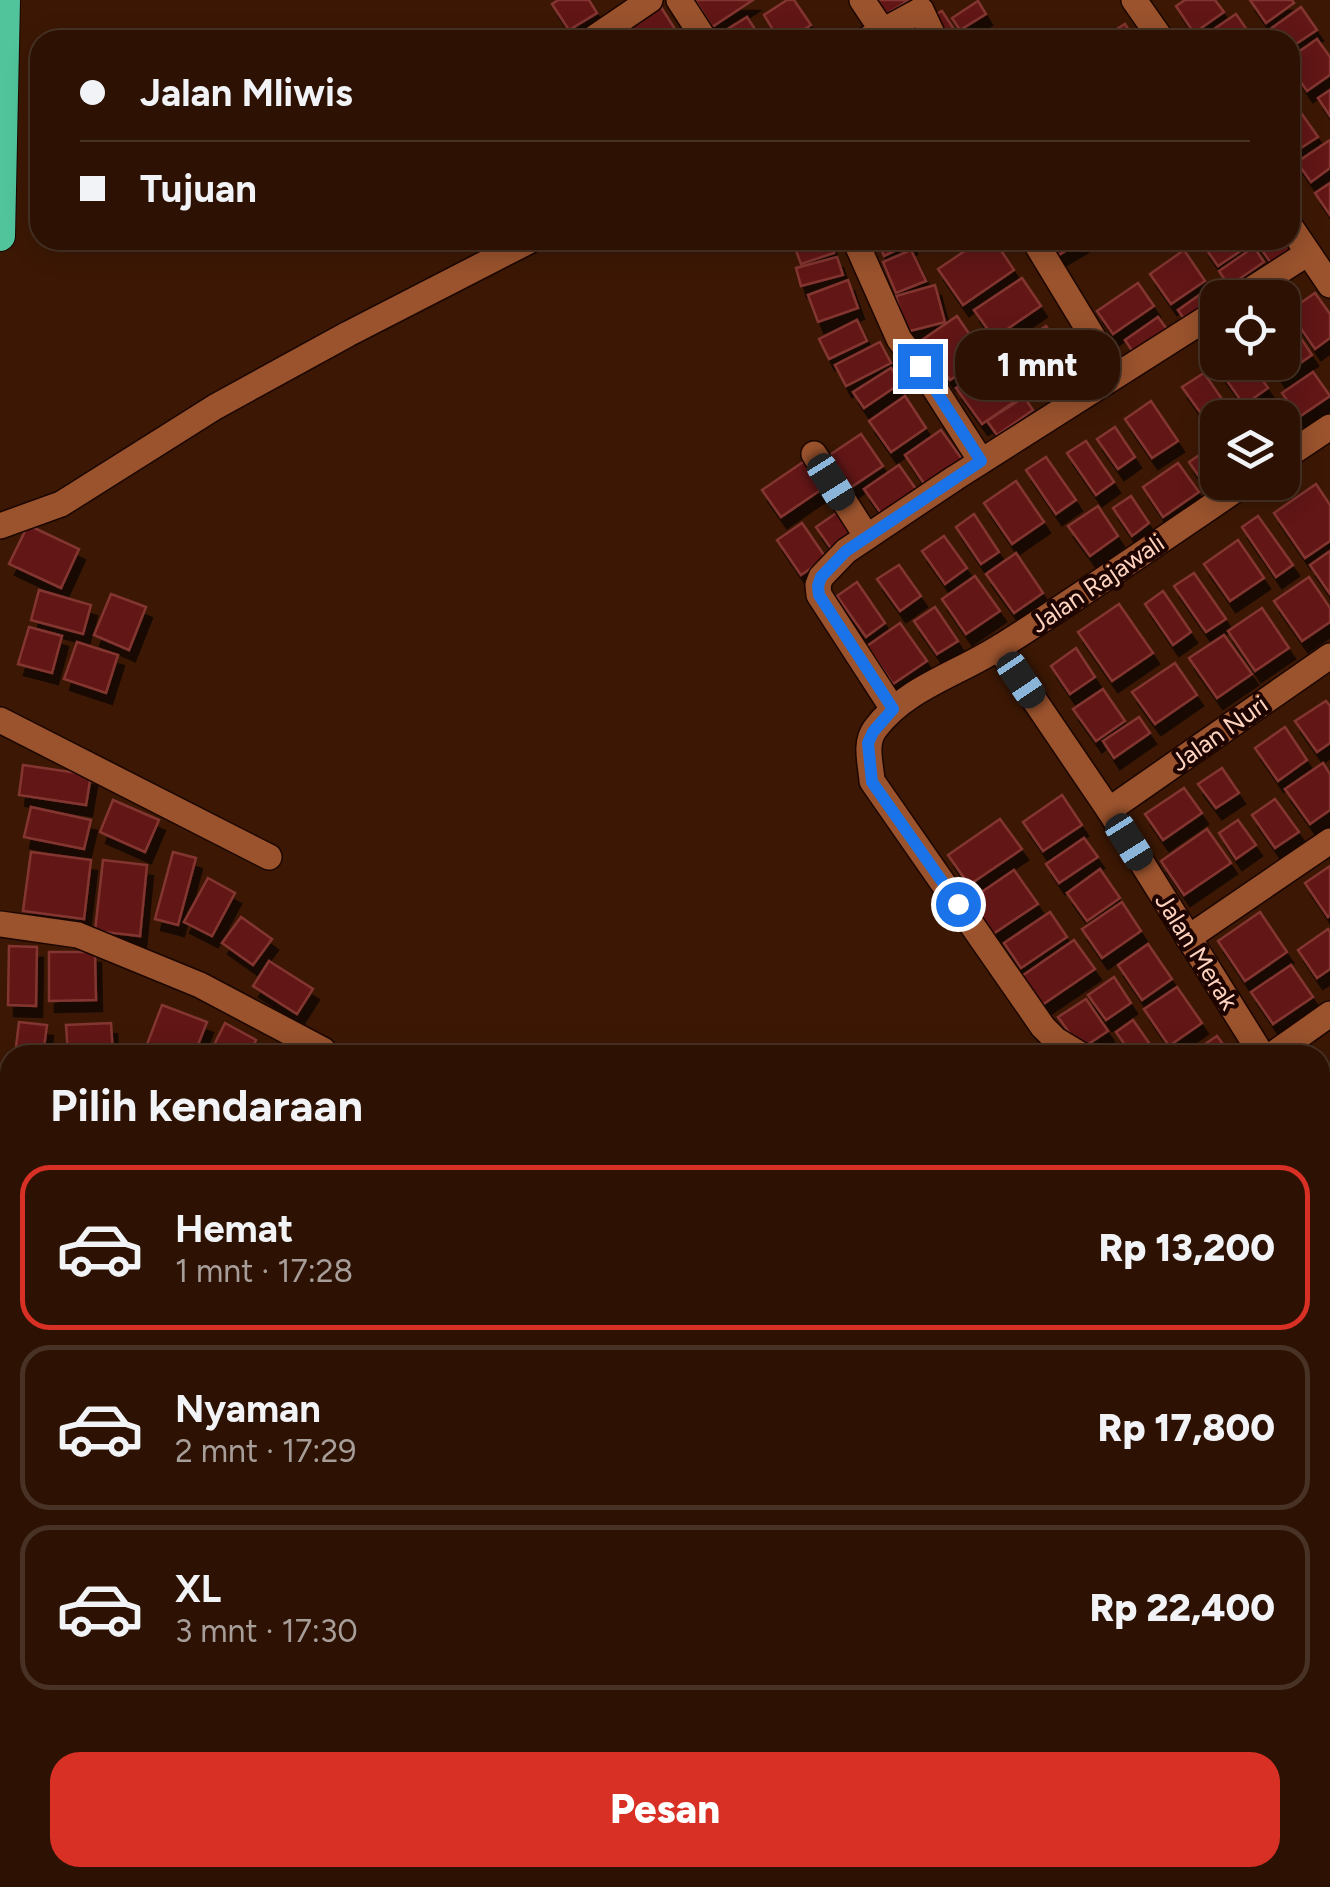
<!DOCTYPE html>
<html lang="id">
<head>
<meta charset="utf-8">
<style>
  body { margin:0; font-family:Figtree,sans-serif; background:#392012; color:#f1f3f6; height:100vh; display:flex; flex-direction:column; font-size:38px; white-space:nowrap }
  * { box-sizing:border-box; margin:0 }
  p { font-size:32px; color:#a79e9a }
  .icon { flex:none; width:55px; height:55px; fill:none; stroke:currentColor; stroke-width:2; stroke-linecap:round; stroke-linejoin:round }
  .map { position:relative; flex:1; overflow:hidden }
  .details { position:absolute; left:0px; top:1045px; width:1330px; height:842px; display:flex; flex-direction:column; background:#2d1203; border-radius:30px 30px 0 0; box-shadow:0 5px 25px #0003,0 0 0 2px #483225 }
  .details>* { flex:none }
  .top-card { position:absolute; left:30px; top:30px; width:1270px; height:220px; border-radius:30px; box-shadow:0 5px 25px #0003,0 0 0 2px #483225; display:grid; align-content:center; height:220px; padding:0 50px; background:#2d1203 }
  .tools { position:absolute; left:1200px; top:280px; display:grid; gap:20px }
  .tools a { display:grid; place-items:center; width:100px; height:100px; border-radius:20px; background:#2d1203; box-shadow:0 5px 25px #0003,0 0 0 2px #483225; font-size:50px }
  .end { position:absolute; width:45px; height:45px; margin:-22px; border:12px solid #1a73e8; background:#fff; box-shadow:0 0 0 5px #fff }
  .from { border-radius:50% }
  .bubble { position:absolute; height:70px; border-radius:30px; background:#2d1203; box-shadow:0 5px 25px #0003,0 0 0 2px #483225; font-size:32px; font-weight:800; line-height:70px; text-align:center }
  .car { position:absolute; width:30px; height:60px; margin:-30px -15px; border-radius:12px; box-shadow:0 0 8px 2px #0007; background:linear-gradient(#222 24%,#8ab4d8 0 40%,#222 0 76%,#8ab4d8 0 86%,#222 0) }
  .top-card b { display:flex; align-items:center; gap:35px; height:95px; font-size:38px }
  .top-card b+b { border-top:2px solid #483225 }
  .top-card i { width:25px; height:25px; background:#f1f3f6 }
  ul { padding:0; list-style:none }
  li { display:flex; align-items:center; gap:30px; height:165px; margin:0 20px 15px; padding:0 30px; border:5px solid #483225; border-radius:30px }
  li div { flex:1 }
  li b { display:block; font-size:38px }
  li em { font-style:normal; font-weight:800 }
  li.selected { border-color:#d93025 }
  li>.icon { width:90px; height:90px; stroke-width:1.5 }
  h2 { padding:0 50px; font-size:45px; line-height:120px }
  .button { display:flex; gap:20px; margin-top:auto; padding:20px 50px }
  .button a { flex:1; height:115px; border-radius:30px; background:#d93025; color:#fff; font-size:40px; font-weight:800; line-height:115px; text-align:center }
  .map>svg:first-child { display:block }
  .building { fill:#621714; stroke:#833630; stroke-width:2.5; filter:url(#shadow) }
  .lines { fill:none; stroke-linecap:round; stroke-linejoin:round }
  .minor-casing { stroke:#1b0600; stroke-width:28 }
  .highway-casing { stroke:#1b0600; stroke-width:32 }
  .minor { stroke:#9a532d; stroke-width:25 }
  .highway { stroke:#51c49c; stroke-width:30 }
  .route { stroke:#1a73e8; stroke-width:12 }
  .labels { text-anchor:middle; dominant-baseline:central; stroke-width:8; stroke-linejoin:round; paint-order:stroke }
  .street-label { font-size:25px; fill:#fdd3bf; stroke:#1e0400 }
</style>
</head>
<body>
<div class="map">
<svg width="1330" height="1887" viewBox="0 0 1330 1887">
  <defs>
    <filter id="shadow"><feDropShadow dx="6" dy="11" stdDeviation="0" flood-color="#0009"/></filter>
  </defs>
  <rect width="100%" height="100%" fill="#3c1804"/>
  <!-- building -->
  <g class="building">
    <polygon points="558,0 589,0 597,13 569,30 552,4"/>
    <polygon points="695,0 753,0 712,27"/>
    <polygon points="787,0 794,0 811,25 788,40 779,40 764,15"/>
    <polygon points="871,0 909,0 882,17"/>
    <polygon points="1185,0 1215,0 1224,12 1194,33 1176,6"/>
    <polygon points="1250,0 1292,0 1294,3 1266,23"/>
    <polygon points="978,1 986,14 960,30 952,18"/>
    <polygon points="659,4 682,40 626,40 619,29"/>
    <polygon points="1301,7 1317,30 1290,48 1290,40 1276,40 1269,30"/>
    <polygon points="942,11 961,40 943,40 929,18"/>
    <polygon points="1236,14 1254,40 1198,40"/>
    <polygon points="747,17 762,40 717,40 715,37"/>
    <polygon points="1125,24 1135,40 1099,40"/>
    <polygon points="1317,39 1330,57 1330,75 1307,91 1290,66 1290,58"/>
    <polygon points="1330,90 1330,116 1318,98"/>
    <polygon points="1297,107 1318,137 1290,155 1290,112"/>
    <polygon points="1330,140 1330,168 1311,182 1297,162"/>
    <polygon points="1330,183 1330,215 1315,193"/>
    <polygon points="792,240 829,240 834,253 801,264"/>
    <polygon points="877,240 910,240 911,243 884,256"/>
    <polygon points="981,240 994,240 1014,270 963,305 938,269"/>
    <polygon points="1040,240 1084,240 1052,259"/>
    <polygon points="1213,240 1253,240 1254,242 1218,266 1204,246"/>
    <polygon points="1262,240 1288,240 1297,253 1275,269 1257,243"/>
    <polygon points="1254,247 1264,262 1229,286 1219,271"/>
    <polygon points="911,250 926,281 896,293 883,262"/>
    <polygon points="1184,250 1205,281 1171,304 1150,274"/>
    <polygon points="837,257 843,275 801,286 796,268"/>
    <polygon points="1022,278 1041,306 994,338 974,310"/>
    <polygon points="848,280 858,308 818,322 808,295"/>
    <polygon points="1138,283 1154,306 1113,334 1097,311"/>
    <polygon points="935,285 945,322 906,332 896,296"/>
    <polygon points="1212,286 1220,298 1218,298 1218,306 1189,326 1178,310"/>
    <polygon points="1315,293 1330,314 1330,338 1315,349 1289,311"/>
    <polygon points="1284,313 1312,355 1280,377 1270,362 1282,362"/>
    <polygon points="957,316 985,357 950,380 922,340"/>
    <polygon points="1158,317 1169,332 1135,355 1125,340"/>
    <polygon points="857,320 867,341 829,359 819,339"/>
    <polygon points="1046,326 1064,352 1027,376 1009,351"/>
    <polygon points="880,342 891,363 846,386 835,365"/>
    <polygon points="1075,354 1092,380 1056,404 1038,379"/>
    <polygon points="1220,362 1250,362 1268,388 1244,405 1216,365"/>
    <polygon points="993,363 1018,399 982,424 956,388"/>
    <polygon points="891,368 901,383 864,408 853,392"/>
    <polygon points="1313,372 1330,396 1299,417 1282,393"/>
    <polygon points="1204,373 1226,405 1205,419 1182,387"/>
    <polygon points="905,396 926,428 891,452 869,421"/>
    <polygon points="1024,397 1033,410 997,435 987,421"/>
    <polygon points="1151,401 1178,441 1152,458 1125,419"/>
    <polygon points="1271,404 1280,418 1260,418 1258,414"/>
    <polygon points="1115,427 1135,457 1118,469 1097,439"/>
    <polygon points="941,430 964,462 927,488 905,455"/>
    <polygon points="861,434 883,466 847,490 825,458"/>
    <polygon points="1086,441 1114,482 1096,495 1067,453"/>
    <polygon points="1214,445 1218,451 1218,477 1205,485 1189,462"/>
    <polygon points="1046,457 1076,500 1056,514 1026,470"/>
    <polygon points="809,458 828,485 781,517 762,490"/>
    <polygon points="1178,463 1199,492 1163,517 1143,487"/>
    <polygon points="899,465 918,492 883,516 864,489"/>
    <polygon points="1016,481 1044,522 1012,544 984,503"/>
    <polygon points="1316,484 1330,505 1330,541 1305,558 1274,513"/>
    <polygon points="1131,496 1149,523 1132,536 1113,508"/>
    <polygon points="1098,506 1118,536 1090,556 1068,526"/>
    <polygon points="845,507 864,535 835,554 816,527"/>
    <polygon points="974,514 999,552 981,564 956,527"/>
    <polygon points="1258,516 1293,565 1276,577 1242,527"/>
    <polygon points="802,523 826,558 801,575 777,540"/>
    <polygon points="28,525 79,549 61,588 9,564"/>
    <polygon points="944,536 967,568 945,584 922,551"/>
    <polygon points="1238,540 1264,578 1230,601 1204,564"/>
    <polygon points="1330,551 1330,594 1310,565"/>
    <polygon points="1016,553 1043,593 1014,613 986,574"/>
    <polygon points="899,565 921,596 900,611 877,579"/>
    <polygon points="1194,573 1226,619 1206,632 1174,586"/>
    <polygon points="975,576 1000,611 966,634 942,599"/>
    <polygon points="1309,577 1330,608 1330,622 1302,641 1274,601"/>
    <polygon points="857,582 885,623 866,637 837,596"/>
    <polygon points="39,590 91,605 83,634 31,620"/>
    <polygon points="1163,591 1191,632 1173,645 1145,604"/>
    <polygon points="111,594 146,607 129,650 94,635"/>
    <polygon points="1119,604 1153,653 1112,681 1078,632"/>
    <polygon points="935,607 958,641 937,654 914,621"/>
    <polygon points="1262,608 1289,648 1255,671 1228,631"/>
    <polygon points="900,623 927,661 893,684 867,646"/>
    <polygon points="29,627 62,636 52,673 18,664"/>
    <polygon points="1224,635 1252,674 1217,698 1189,658"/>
    <polygon points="77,642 118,655 106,693 64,679"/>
    <polygon points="1076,648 1095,677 1070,694 1051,666"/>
    <polygon points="1175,663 1197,695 1155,724 1132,692"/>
    <polygon points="1103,689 1125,721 1096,741 1073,709"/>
    <polygon points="1326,701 1330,706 1330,743 1317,752 1295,721"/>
    <polygon points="1139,717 1150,733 1114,758 1103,741"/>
    <polygon points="1285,727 1307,760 1278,781 1255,748"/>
    <polygon points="1323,763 1330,774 1330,810 1310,824 1285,789"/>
    <polygon points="23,765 91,775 86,805 19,795"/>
    <polygon points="1222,768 1239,793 1216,808 1198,784"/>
    <polygon points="1184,788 1202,813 1163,840 1145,814"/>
    <polygon points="1062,795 1082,825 1043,851 1023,822"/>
    <polygon points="1275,799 1299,832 1275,848 1252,815"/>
    <polygon points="113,800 159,820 145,852 100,832"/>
    <polygon points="31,807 91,820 84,849 24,837"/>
    <polygon points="1000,819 1022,849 969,885 948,855"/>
    <polygon points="1238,820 1256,845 1236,859 1219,833"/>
    <polygon points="1207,829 1231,863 1184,895 1161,861"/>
    <polygon points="1084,838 1098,857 1059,883 1046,864"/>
    <polygon points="31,852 91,860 84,919 23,911"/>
    <polygon points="173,852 196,858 178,925 155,919"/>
    <polygon points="103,860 147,865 140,936 95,931"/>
    <polygon points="1330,866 1330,915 1328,917 1305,883"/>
    <polygon points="1100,869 1120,898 1087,921 1067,893"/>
    <polygon points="1014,870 1038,904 993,934 970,900"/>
    <polygon points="208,878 235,893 212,936 184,922"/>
    <polygon points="1122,902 1141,931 1102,958 1082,929"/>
    <polygon points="1050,912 1067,937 1021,968 1004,943"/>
    <polygon points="1260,912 1287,952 1245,981 1218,941"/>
    <polygon points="241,917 272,939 253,965 222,943"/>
    <polygon points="1328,929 1330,932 1330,969 1317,978 1298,950"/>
    <polygon points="1074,940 1095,969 1039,1007 1019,978"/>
    <polygon points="1148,944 1172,979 1142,1000 1118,965"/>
    <polygon points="9,946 37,947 36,1006 8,1005"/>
    <polygon points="49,952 95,952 96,1000 49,1001"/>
    <polygon points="269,961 313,989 297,1014 253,986"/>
    <polygon points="1291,965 1313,997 1273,1024 1251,992"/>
    <polygon points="1114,977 1131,1003 1106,1020 1088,995"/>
    <polygon points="1177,987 1202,1023 1169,1046 1144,1009"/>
    <polygon points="1086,999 1108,1031 1081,1049 1058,1017"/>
    <polygon points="162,1005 207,1022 194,1055 166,1055 146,1047"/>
    <polygon points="1133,1020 1154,1050 1146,1055 1132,1055 1116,1032"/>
    <polygon points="19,1022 47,1025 43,1055 15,1055"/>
    <polygon points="111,1023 113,1055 68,1055 66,1025"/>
    <polygon points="225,1023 256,1040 249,1055 209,1055"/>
    <polygon points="1217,1036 1231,1055 1189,1055"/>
    <polygon points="1330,1442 1330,1490 1320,1483 1320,1458"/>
    <polygon points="1322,1566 1330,1573 1330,1616 1325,1621 1320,1617 1320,1568"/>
    <polygon points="1320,1689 1330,1696 1330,1729 1320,1722"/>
    <polygon points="0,1727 10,1729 10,1757 0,1756"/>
    <polygon points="10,1861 10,1878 75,1878 72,1887 2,1887"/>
    <polygon points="374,1878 421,1878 419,1887 371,1887"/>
    <polygon points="463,1878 505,1878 504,1887 462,1887"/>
    <polygon points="517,1878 553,1878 554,1887 518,1887"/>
    <polygon points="598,1878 635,1878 636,1887 599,1887"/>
    <polygon points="647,1878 698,1878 698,1883 648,1886"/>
  </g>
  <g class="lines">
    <!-- minor casing -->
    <g class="minor-casing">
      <g id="minor">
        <polyline points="679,0 705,40"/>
        <polyline points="862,0 882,30"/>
        <polyline points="1134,0 1162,40"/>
        <polyline points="591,40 650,0"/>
        <polyline points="866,40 921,10 935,40"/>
        <polyline points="1290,226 1330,285"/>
        <polyline points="855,240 899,339 930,381 981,461"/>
        <polyline points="1034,240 1116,375"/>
        <polyline points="1238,298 1308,253"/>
        <polyline points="814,454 867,537"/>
        <polyline points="1282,459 1330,427"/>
        <polyline points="0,526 61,504 215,407 348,334 531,240"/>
        <polyline points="999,648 1109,810 1262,1055"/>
        <polyline points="893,709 819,595 818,585 821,577 846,551 955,478 1218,311"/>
        <polyline points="0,720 269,857"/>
        <polyline points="1109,810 1330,656"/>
        <polyline points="0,924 78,935 200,985 323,1050"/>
        <polyline points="1188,938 1330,841"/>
        <path d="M1081 1055 1056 1040 1043 1027 872 781C871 764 864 744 875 729 906 687 961 673 1003 645 1086 593 1166 537 1247 482"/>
        <polyline points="1272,1055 1330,1014"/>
        <polyline points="1320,1139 1330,1153"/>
        <polyline points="0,1149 10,1150"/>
        <polyline points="1320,1235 1330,1228"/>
        <polyline points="1320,1439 1330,1427"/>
        <polyline points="1320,1505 1330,1513"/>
        <polyline points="1320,1679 1330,1664"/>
        <polyline points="446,1887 449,1878"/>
        <polyline points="1073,1887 1076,1878"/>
      </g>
    </g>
    <!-- highway casing -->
    <g class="highway-casing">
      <polyline id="highway" points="0,236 5,0"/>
    </g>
    <!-- minor -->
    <use href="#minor" class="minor"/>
    <!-- highway -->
    <use href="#highway" class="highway"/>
  </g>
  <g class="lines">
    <!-- route -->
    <polyline class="route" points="920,366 981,461 846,551 821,577 818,586 819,595 893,709 873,732 868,743 872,782 958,904"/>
  </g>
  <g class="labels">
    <!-- street labels -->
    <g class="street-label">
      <text transform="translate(1097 583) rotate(-34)">Jalan Rajawali</text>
      <text transform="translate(1219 733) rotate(-35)">Jalan Nuri</text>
      <text transform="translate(1197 951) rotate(58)">Jalan Merak</text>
    </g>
  </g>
</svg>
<div class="tools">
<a><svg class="icon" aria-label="locate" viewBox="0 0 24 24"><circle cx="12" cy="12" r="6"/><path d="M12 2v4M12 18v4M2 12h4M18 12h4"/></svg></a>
<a><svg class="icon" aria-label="layers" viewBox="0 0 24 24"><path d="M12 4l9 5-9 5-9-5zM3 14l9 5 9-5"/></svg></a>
</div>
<i class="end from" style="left:958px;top:904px"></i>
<i class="end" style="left:920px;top:366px"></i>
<div class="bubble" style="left:955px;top:330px;width:165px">1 mnt</div>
<i class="car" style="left:831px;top:482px;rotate:148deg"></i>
<i class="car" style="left:1021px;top:680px;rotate:146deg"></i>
<i class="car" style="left:1129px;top:842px;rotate:148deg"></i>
<div class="top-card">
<b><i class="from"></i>Jalan Mliwis</b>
<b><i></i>Tujuan</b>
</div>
<section class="details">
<h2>Pilih kendaraan</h2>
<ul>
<li class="selected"><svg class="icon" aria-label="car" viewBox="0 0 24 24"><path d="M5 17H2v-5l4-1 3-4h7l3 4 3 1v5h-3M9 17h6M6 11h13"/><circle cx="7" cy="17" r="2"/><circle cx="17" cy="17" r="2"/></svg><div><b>Hemat</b><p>1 mnt · 17:28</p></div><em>Rp 13,200</em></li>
<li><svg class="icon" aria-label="car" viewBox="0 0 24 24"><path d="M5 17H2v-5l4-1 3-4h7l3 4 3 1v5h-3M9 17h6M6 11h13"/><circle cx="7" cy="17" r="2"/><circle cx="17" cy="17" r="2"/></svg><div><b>Nyaman</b><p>2 mnt · 17:29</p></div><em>Rp 17,800</em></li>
<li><svg class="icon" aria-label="car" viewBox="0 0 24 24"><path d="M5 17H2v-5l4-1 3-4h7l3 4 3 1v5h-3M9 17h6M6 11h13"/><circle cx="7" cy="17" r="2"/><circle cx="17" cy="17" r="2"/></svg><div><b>XL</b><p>3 mnt · 17:30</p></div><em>Rp 22,400</em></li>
</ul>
<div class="button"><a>Pesan</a></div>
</section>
</div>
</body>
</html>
